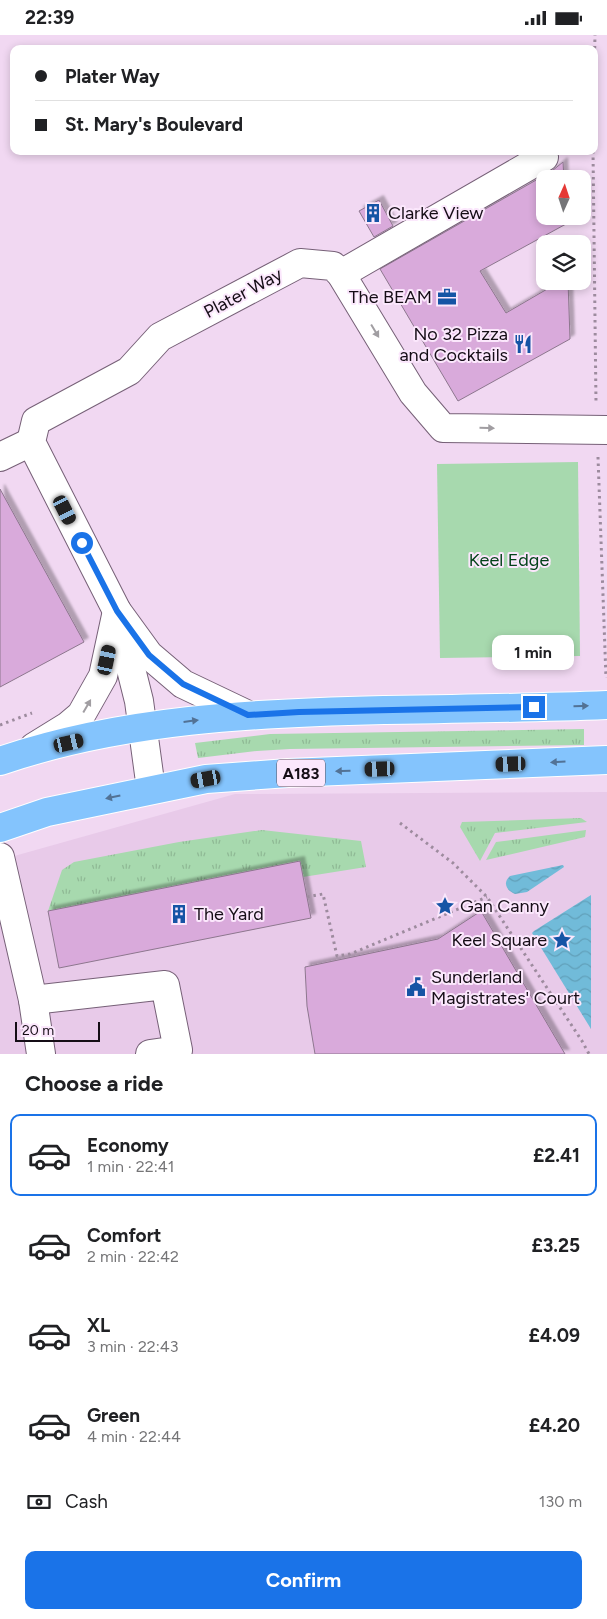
<!DOCTYPE html>
<html lang="en">
<head>
<meta charset="utf-8">
<style>
  body { margin:0; font-family:Figtree,sans-serif; background:#f6f6f6; color:#202124; height:100vh; display:flex; flex-direction:column; font-size:19px; white-space:nowrap }
  * { box-sizing:border-box; margin:0 }
  p { font-size:16px; color:#757577 }
  .icon { flex:none; width:28px; height:28px; fill:none; stroke:currentColor; stroke-width:2; stroke-linecap:round; stroke-linejoin:round }
  .map { position:relative; height:1019px; overflow:hidden }
  .panel { display:flex; flex-direction:column; background:#fff; flex:1 }
  .panel>* { flex:none }
  .top-card { position:absolute; left:10px; top:10px; width:588px; height:110px; border-radius:10px; box-shadow:0 2px 8px #0003; display:grid; align-content:center; height:110px; padding:0 25px; background:#fff }
  .needle { width:32px; rotate:3deg }
  .controls { position:absolute; left:536px; top:135px; display:grid; gap:10px }
  .controls a { display:grid; place-items:center; width:55px; height:55px; border-radius:10px; background:#fff; box-shadow:0 2px 8px #0003; font-size:25px }
  .scale { position:absolute; left:15px; bottom:12px; width:85px; box-sizing:border-box; padding-left:5px; border:2px solid #150d16; border-top:0; font-size:14px; line-height:18px; white-space:nowrap; color:#150d16; -webkit-text-stroke:4px #fbe7fc; paint-order:stroke }
  .end { position:absolute; width:22px; height:22px; margin:-11px; border:6px solid #1a73e8; background:#fff; box-shadow:0 0 0 2px #fff }
  .from { border-radius:50% }
  .bubble { position:absolute; height:35px; border-radius:10px; background:#fff; box-shadow:0 2px 8px #0003; font-size:16px; font-weight:700; line-height:35px; text-align:center }
  .car { position:absolute; width:15px; height:30px; margin:-15px -8px; border-radius:6px; box-shadow:0 0 4px 1px #0007; background:linear-gradient(#222 24%,#8ab4d8 0 40%,#222 0 76%,#8ab4d8 0 86%,#222 0) }
  .top-card b { display:flex; align-items:center; gap:18px; height:48px; font-size:19px }
  .top-card b+b { border-top:1px solid #e0e0e0 }
  .top-card i { width:12px; height:12px; background:#202124 }
  ul { padding:0; list-style:none }
  li { display:flex; align-items:center; gap:15px; height:82px; margin:0 10px 8px; padding:0 15px; border:2px solid transparent; border-radius:10px }
  li div { flex:1 }
  li b { display:block; font-size:19px }
  li em { font-style:normal; font-weight:700 }
  li.selected { border-color:#1a73e8 }
  li>.icon { width:45px; height:45px; stroke-width:1.5 }
  h2 { padding:0 25px; font-size:22px; line-height:60px }
  .pay { display:flex; align-items:center; gap:12px; height:55px; padding:0 25px; font-size:19px }
  .pay p { margin-inline-start:auto }
  .primary-button { display:flex; gap:10px; margin-top:auto; padding:10px 25px }
  .primary-button a { flex:1; height:58px; border-radius:10px; background:#1a73e8; color:#fff; font-size:20px; font-weight:700; line-height:58px; text-align:center }
  .status { display:flex; justify-content:space-between; align-items:center; height:35px; padding:0 25px; background:#fff; direction:ltr }
  .status svg { height:14px; fill:currentColor }
  .map>svg:first-child { display:block }
  .built { fill:#e8cae9 }
  .grass { fill:url(#grass-tufts) }
  .park { fill:#a7d9ae }
  .water { fill:url(#water-waves) }
  .building { fill:#d9aadb; stroke:#8d778e; filter:url(#shadow) }
  .lines { fill:none; stroke-linecap:round; stroke-linejoin:round }
  .minor-casing { stroke:#766077; stroke-width:30 }
  .highway-casing { stroke:#fff; stroke-width:30 }
  .path { stroke:#9d8b9e; stroke-width:3; stroke-dasharray:2.5 4; stroke-linecap:butt }
  .minor { stroke:#fff; stroke-width:28 }
  .highway { stroke:#84c4fd; stroke-width:28 }
  .oneway { fill:#a19ea2 }
  .oneway2 { fill:#527295 }
  .route { stroke:#1a73e8; stroke-width:6 }
  .labels { text-anchor:middle; dominant-baseline:central; stroke-width:4; stroke-linejoin:round; paint-order:stroke }
  .shield { fill:#fbe7fc; stroke:#5a4e5b; stroke-width:1 }
  .shield-label { font-size:16px; font-weight:bold; fill:#150d16 }
  .poi-label { font-size:18px; fill:#150d16; stroke:#fbe7fc; text-anchor:start }
  .street-label { font-size:18px; fill:#150d16; stroke:#fbe7fc }
  .park-label { font-size:18px; fill:#034319; stroke:#fbe7fc }
</style>
</head>
<body>
<div class="status"><b>22:39</b><svg viewBox="0 0 49 12"><path d="M0 12V9h3v3zM5 12V6h3v6zM10 12V3h3v9zM15 12V0h3v12zM26 1h20v11H26zM47 4h2v5h-2z"/></svg></div>
<div class="map">
<svg width="607" height="1019" viewBox="0 0 607 1019">
  <defs>
    <pattern id="grass-tufts" width="24" height="20" patternUnits="userSpaceOnUse" patternTransform="scale(1.25)"><rect width="24" height="20" fill="#a7d9ae"/><path d="M3 7l-1-3M5 7V3M7 7l1-3M15 17l-1-3M17 17v-4M19 17l1-3" fill="none" stroke="#8fb995"/></pattern>
    <pattern id="water-waves" width="16" height="10" patternUnits="userSpaceOnUse" patternTransform="scale(1.25)"><rect width="16" height="10" fill="#71bbd9"/><path d="M0 5q4-4 8 0t8 0" fill="none" stroke="#61a0ba"/></pattern>
    <filter id="shadow"><feDropShadow dx="4.5" dy="-4.5" stdDeviation="1" flood-color="#0004"/></filter>
  </defs>
  <rect width="100%" height="100%" fill="#f1d8f2"/>
  <!-- built -->
  <polygon class="built" points="607,757 607,1019 0,1019 0,825 235,759"/>
  <!-- grass -->
  <g class="grass">
    <polygon points="584,694 584,710 290,714 257,716 198,723 195,708 270,699"/>
    <polygon points="581,783 587,787 495,798 480,826 460,792 462,787"/>
    <polygon points="262,795 361,806 366,832 303,842 299,826 48,876 62,835 74,827 179,807"/>
    <polygon points="586,795 585,802 486,825 496,807"/>
  </g>
  <!-- park -->
  <polygon class="park" points="578,427 580,621 440,623 437,429"/>
  <!-- water -->
  <g class="water">
    <path d="M563 830 564 832 527 857 515 859C507 856 502 848 510 841Z"/>
    <polygon points="591,860 591,994 532,898 534,896"/>
  </g>
  <!-- building -->
  <g class="building">
    <polygon points="563,127 564,144 545,144 545,181 565,181 566,189 480,236 506,278 561,246 568,246 570,304 458,366 380,234 552,136"/>
    <polygon points="379,165 393,191 374,202 359,176"/>
    <polygon points="0,454 84,607 0,652"/>
    <polygon points="300,826 311,883 59,933 48,876"/>
    <polygon points="481,876 565,1019 315,1019 307,971 305,932 438,904"/>
  </g>
  <g class="lines">
    <!-- minor casing -->
    <g class="minor-casing">
      <g id="minor">
        <polyline points="341,239 544,122"/>
        <polyline points="0,422 31,407"/>
        <polyline points="120,590 139,666 151,754"/>
        <polyline points="248,680 183,649 149,620 117,576 31,407 36,386 129,336 160,302 300,228 333,231 341,239 413,358 443,393 607,395"/>
        <polyline points="34,712 68,691 81,680 103,641 117,576"/>
        <polyline points="0,822 33,965 41,1019"/>
        <polyline points="33,965 165,950 178,1015 150,1019"/>
      </g>
    </g>
    <!-- highway casing -->
    <g class="highway-casing">
      <g id="highway">
        <path d="M0 726C123 684 255 678 384 675 458 674 533 673 607 670"/>
        <polyline points="0,793 47,777 206,744 288,738 607,725"/>
      </g>
    </g>
    <!-- path -->
    <g class="path">
      <polyline points="594,46 595,0"/>
      <polyline points="593,116 596,368"/>
      <polyline points="598,422 606,643"/>
      <polyline points="0,690 32,678"/>
      <polyline points="400,788 453,828 487,862 582,1006 589,1019"/>
      <polyline points="307,862 323,859 337,921 350,919 487,862"/>
    </g>
    <!-- minor -->
    <use href="#minor" class="minor"/>
    <!-- highway -->
    <use href="#highway" class="highway"/>
  </g>
  <!-- one-way arrows -->
  <defs><path id="oneway-solid" d="M-6-.8H1V-3.2L6.5 0L1 3.2V.8H-6Z" transform="scale(1.25)"/></defs>
  <g class="oneway">
    <use href="#oneway-solid" transform="translate(375 296) rotate(59)"/>
    <use href="#oneway-solid" transform="translate(487 393) rotate(1)"/>
    <use href="#oneway-solid" transform="translate(87 671) rotate(-60)"/>
  </g>
  <g class="oneway2">
    <use href="#oneway-solid" transform="translate(581 671) rotate(-2)"/>
    <use href="#oneway-solid" transform="translate(191 686) rotate(-7)"/>
    <use href="#oneway-solid" transform="translate(558 727) rotate(177)"/>
    <use href="#oneway-solid" transform="translate(343 736) rotate(178)"/>
    <use href="#oneway-solid" transform="translate(113 762) rotate(168)"/>
  </g>
  <g class="lines">
    <!-- route -->
    <polyline class="route" points="82,508 117,576 149,620 183,649 248,680 299,677 534,672"/>
  </g>
  <!-- icons -->
  <defs>
    <g id="building-bare" transform="scale(1.5)"><path d="M-4-6H4V6H1V3H-1V6H-4ZM-2.5-4.3h1.7v1.8h-1.7ZM.8-4.3h1.7v1.8H.8ZM-2.5-1h1.7V.8h-1.7ZM.8-1h1.7V.8H.8Z" fill="#1554a5" stroke="#fbe7fc" stroke-width="2.5" paint-order="stroke"/></g>
    <g id="office-bare" transform="scale(1.5)"><path d="M-6-3h4V-5.5h4V-3h4V5H-6ZM-1-4.5V-3h2v-1.5ZM-6 0V1H6V0Z" fill="#1554a5" stroke="#fbe7fc" stroke-width="2.5" paint-order="stroke"/></g>
    <g id="restaurant-bare" transform="scale(1.5)"><path d="M-5-6h1v4h1v-4h1v4h1v-4h1v5L-1.5 .5V6h-2V.5L-5-1ZM5-6V6H3V1.5H1.5Q1.5-4 5-6Z" fill="#1554a5" stroke="#fbe7fc" stroke-width="2.5" paint-order="stroke"/></g>
    <g id="sight-bare" transform="scale(1.5)"><path d="M0-6L1.8-2.2L6-1.7L2.9 1.2L3.7 5.4L0 3.3L-3.7 5.4L-2.9 1.2L-6-1.7L-1.8-2.2Z" fill="#1554a5" stroke="#fbe7fc" stroke-width="2.5" paint-order="stroke"/></g>
    <g id="civic-bare" transform="scale(1.5)"><path d="M-.6-6.5H3V-4.5H.6V-3L4-1V1h2V6H-6V1h2V-1L-.6-3ZM-1.2 2.5V6h2.4V2.5Z" fill="#1554a5" stroke="#fbe7fc" stroke-width="2.5" paint-order="stroke"/></g>
  </defs>
  <g fill-rule="evenodd">
    <use href="#building-bare" x="373" y="178"/>
    <use href="#office-bare" x="447" y="262"/>
    <use href="#restaurant-bare" x="523" y="309"/>
    <use href="#sight-bare" x="445" y="871"/>
    <use href="#building-bare" x="179" y="879"/>
    <use href="#sight-bare" x="562" y="905"/>
    <use href="#civic-bare" x="416" y="952"/>
  </g>
  <g class="labels">
    <!-- shield labels -->
    <rect class="shield" x="277" y="724.5" width="48" height="27" rx="4"/>
    <g class="shield-label">
      <text x="301" y="738">A183</text>
    </g>
    <!-- poi labels -->
    <g class="poi-label">
      <text x="388" y="178">Clarke View</text>
      <text x="432" y="262" text-anchor="end">The BEAM</text>
      <text x="508" y="299" text-anchor="end">No 32 Pizza<tspan x="508" dy="21">and Cocktails</tspan></text>
      <text x="460" y="871">Gan Canny</text>
      <text x="194" y="879">The Yard</text>
      <text x="547" y="905" text-anchor="end">Keel Square</text>
      <text x="431" y="942">Sunderland<tspan x="431" dy="21">Magistrates' Court</tspan></text>
    </g>
    <!-- street labels -->
    <g class="street-label">
      <text transform="translate(243 258) rotate(-28)">Plater Way</text>
    </g>
    <!-- park labels -->
    <g class="park-label">
      <text x="509" y="525">Keel Edge</text>
    </g>
  </g>
</svg>
<div class="controls">
<a><svg class="needle" viewBox="-14 -14 28 28"><path d="M0-13l5 13h-10z" fill="#e53935"/><path d="M0 13l5-13h-10z" fill="#757577"/></svg></a>
<a><svg class="icon" aria-label="layers" viewBox="0 0 24 24"><path d="M12 4l9 5-9 5-9-5zM3 14l9 5 9-5"/></svg></a>
</div>
<div class="scale">20 m</div>
<i class="end from" style="left:82px;top:508px"></i>
<i class="end" style="left:534px;top:672px"></i>
<div class="bubble" style="left:492px;top:600px;width:82px">1 min</div>
<i class="car" style="left:65px;top:475px;rotate:153deg"></i>
<i class="car" style="left:107px;top:625px;rotate:12deg"></i>
<i class="car" style="left:69px;top:708px;rotate:77deg"></i>
<i class="car" style="left:511px;top:729px;rotate:268deg"></i>
<i class="car" style="left:380px;top:734px;rotate:268deg"></i>
<i class="car" style="left:206px;top:744px;rotate:260deg"></i>
<div class="top-card">
<b><i class="from"></i>Plater Way</b>
<b><i></i>St. Mary's Boulevard</b>
</div>
</div>
<section class="panel">
<h2>Choose a ride</h2>
<ul>
<li class="selected"><svg class="icon" aria-label="car" viewBox="0 0 24 24"><path d="M5 17H2v-5l4-1 3-4h7l3 4 3 1v5h-3M9 17h6M6 11h13"/><circle cx="7" cy="17" r="2"/><circle cx="17" cy="17" r="2"/></svg><div><b>Economy</b><p>1 min · 22:41</p></div><em>£2.41</em></li>
<li><svg class="icon" aria-label="car" viewBox="0 0 24 24"><path d="M5 17H2v-5l4-1 3-4h7l3 4 3 1v5h-3M9 17h6M6 11h13"/><circle cx="7" cy="17" r="2"/><circle cx="17" cy="17" r="2"/></svg><div><b>Comfort</b><p>2 min · 22:42</p></div><em>£3.25</em></li>
<li><svg class="icon" aria-label="car" viewBox="0 0 24 24"><path d="M5 17H2v-5l4-1 3-4h7l3 4 3 1v5h-3M9 17h6M6 11h13"/><circle cx="7" cy="17" r="2"/><circle cx="17" cy="17" r="2"/></svg><div><b>XL</b><p>3 min · 22:43</p></div><em>£4.09</em></li>
<li><svg class="icon" aria-label="car" viewBox="0 0 24 24"><path d="M5 17H2v-5l4-1 3-4h7l3 4 3 1v5h-3M9 17h6M6 11h13"/><circle cx="7" cy="17" r="2"/><circle cx="17" cy="17" r="2"/></svg><div><b>Green</b><p>4 min · 22:44</p></div><em>£4.20</em></li>
</ul>
<div class="pay"><svg class="icon" aria-label="cash" viewBox="0 0 24 24"><path d="M3 7h18v10H3z"/><circle cx="12" cy="12" r="2"/></svg>Cash<p>130 m</p></div>
<div class="primary-button"><a>Confirm</a></div>
</section>
</body>
</html>
